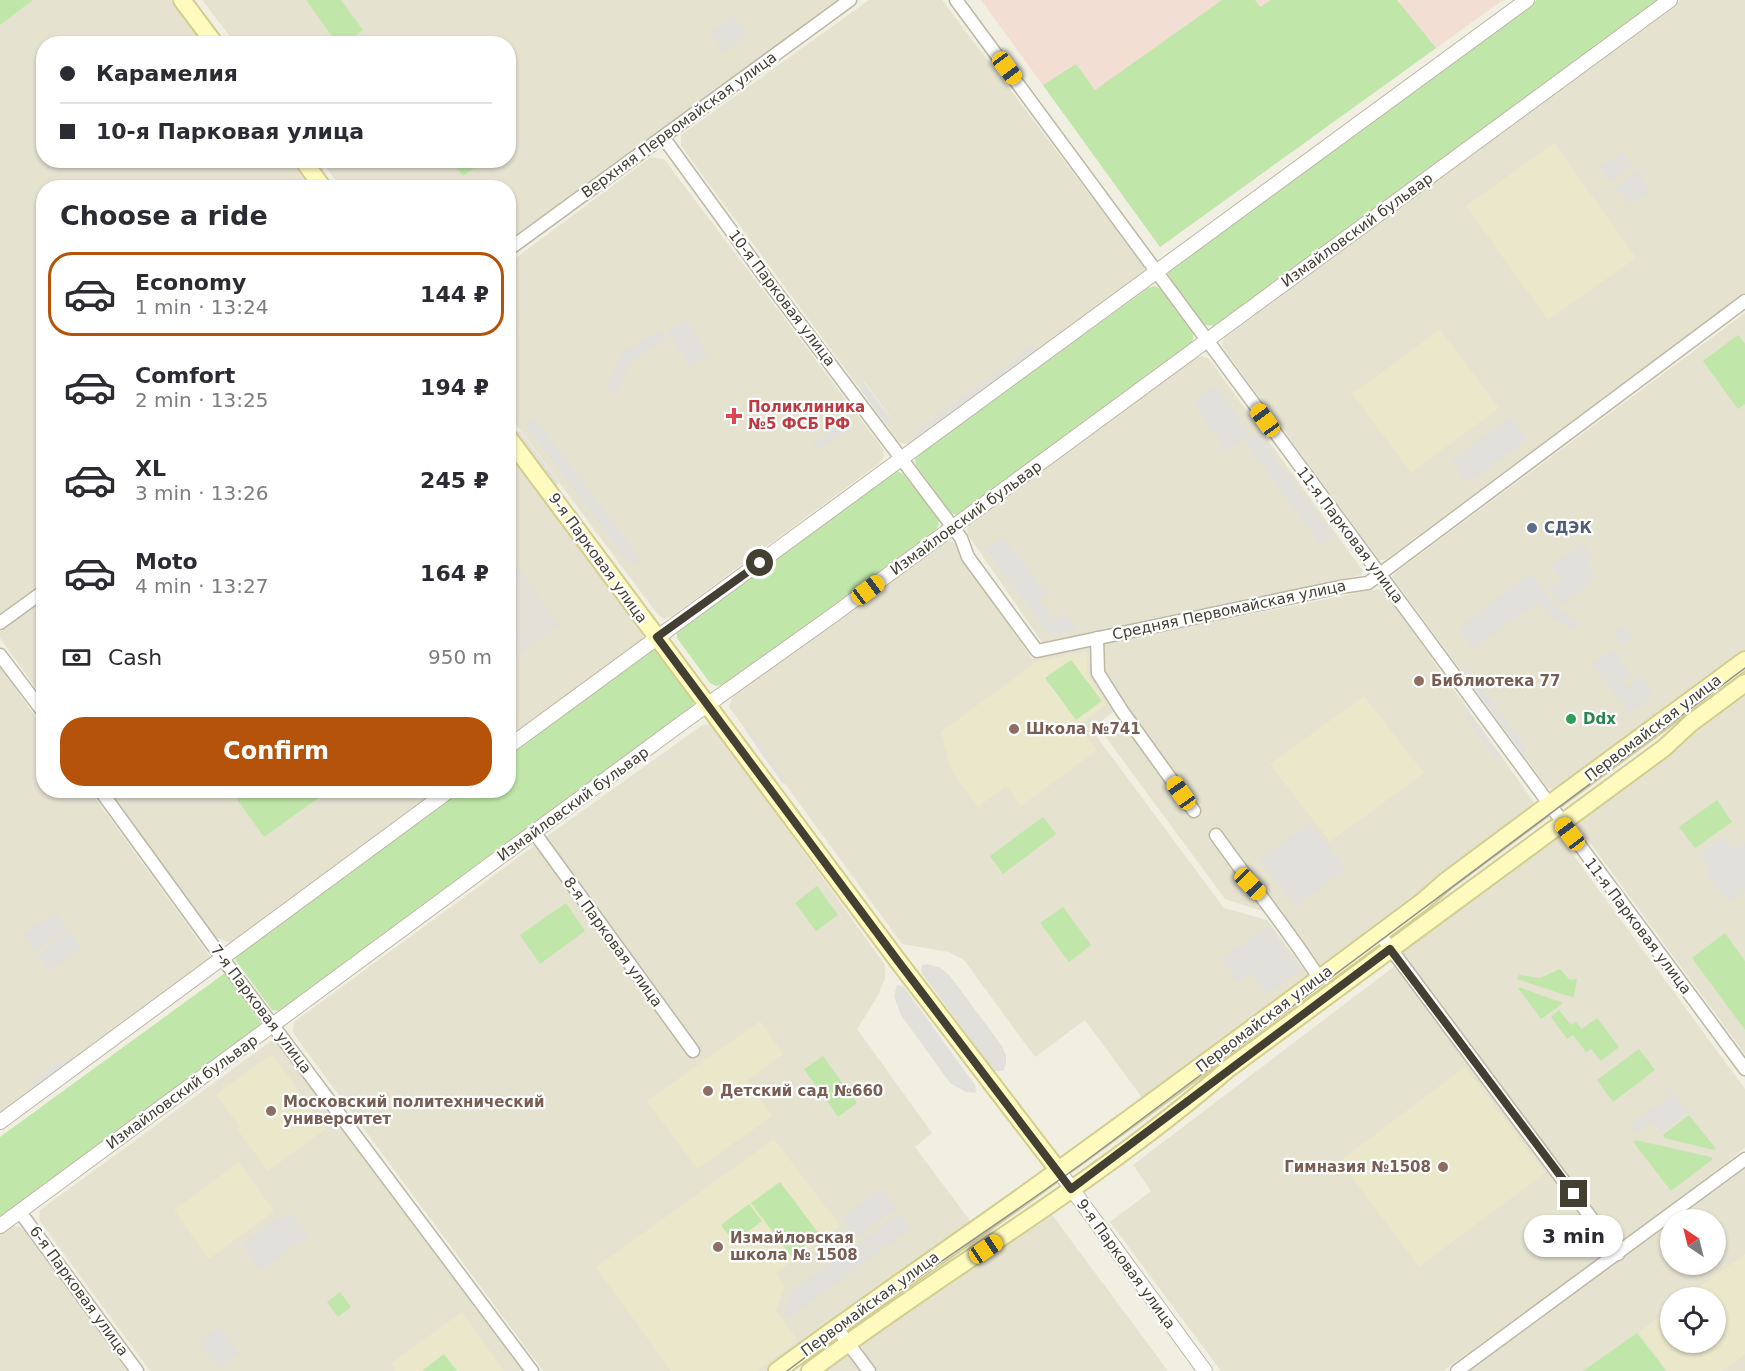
<!DOCTYPE html>
<html lang="en">
<head>
<meta charset="utf-8">
<style>
  body { margin:0; font-family:"DejaVu Sans",sans-serif; background:#f2f2f3; color:#2b2b33; height:100vh; display:flex; flex-direction:column; font-size:22px; white-space:nowrap }
  * { box-sizing:border-box; margin:0 }
  p { font-size:20px; color:#7c7c81 }
  .icon { flex:none; width:33px; height:33px; fill:none; stroke:currentColor; stroke-width:2; stroke-linecap:round; stroke-linejoin:round }
  .map { position:relative; flex:1; overflow:hidden }
  .panel { position:absolute; left:36px; top:180px; width:480px; height:618px; display:flex; flex-direction:column; background:#fff; border-radius:24px; box-shadow:0 2px 4px #0004 }
  .panel>* { flex:none }
  .banner { position:absolute; left:36px; top:36px; width:480px; height:132px; border-radius:24px; box-shadow:0 2px 4px #0004; display:grid; align-content:center; height:132px; padding:0 24px; background:#fff }
  .needle { width:39px; rotate:325deg }
  .tools { position:absolute; left:1660px; top:1209px; display:grid; gap:12px }
  .tools a { display:grid; place-items:center; width:66px; height:66px; border-radius:50%; background:#fff; box-shadow:0 2px 4px #0004; font-size:30px }
  .end { position:absolute; width:27px; height:27px; margin:-14px; border:8px solid #433f32; background:#fff; box-shadow:0 0 0 3px #fff }
  .from { border-radius:50% }
  .bubble { position:absolute; height:42px; border-radius:21px; background:#fff; box-shadow:0 2px 4px #0004; font-size:20px; font-weight:700; line-height:42px; text-align:center }
  .car { position:absolute; width:18px; height:36px; margin:-18px -9px; border-radius:8px; box-shadow:0 0 4px 2px #0007; background:linear-gradient(#f5c518 24%,#345 0 40%,#f5c518 0 76%,#345 0 86%,#f5c518 0) }
  .banner b { display:flex; align-items:center; gap:21px; height:57px; font-size:22px }
  .banner b+b { border-top:2px solid #e1e1e2 }
  .banner i { width:15px; height:15px; background:#2b2b33 }
  ul { padding:0; list-style:none }
  li { display:flex; align-items:center; gap:18px; height:84px; margin:0 12px 9px; padding:0 12px; border:3px solid transparent; border-radius:24px }
  li div { flex:1 }
  li b { display:block; font-size:22px }
  li em { font-style:normal; font-weight:700 }
  li.on { border-color:#b45309 }
  li>.icon { width:54px; height:54px; stroke-width:1.5 }
  h2 { padding:0 24px; font-size:27px; line-height:72px }
  .pay { display:flex; align-items:center; gap:15px; height:66px; padding:0 24px; font-size:22px }
  .pay p { margin-inline-start:auto }
  .cta { display:flex; gap:12px; margin-top:auto; padding:12px 24px }
  .cta a { flex:1; height:69px; border-radius:24px; background:#b45309; color:#fff; font-size:24px; font-weight:700; line-height:69px; text-align:center }
  .map>svg:first-child { display:block }
  .residential { fill:#e5e2d0; fill-rule:evenodd }
  .industrial { fill:#e3e0d7 }
  .education { fill:#ebe7cb }
  .medical { fill:#f3ded4 }
  .green { fill:#c0e7a9 }
  .parking { fill:#e1e0db }
  .lines { fill:none; stroke-linecap:round; stroke-linejoin:round }
  .minor-casing { stroke:#bdb8a4; stroke-width:15 }
  .tertiary-casing { stroke:#bdb8a4; stroke-width:16 }
  .secondary-casing { stroke:#d3cd90; stroke-width:20 }
  .minor { stroke:#fff; stroke-width:12 }
  .tertiary { stroke:#fff; stroke-width:14 }
  .secondary { stroke:#fffabe; stroke-width:16 }
  .tram { stroke:#929292; stroke-width:1.5 }
  .route { stroke:#433f32; stroke-width:8 }
  .health-dot { fill:#e0444e; stroke:#fff; stroke-width:2 }
  .service-dot { fill:#5c6f8a; stroke:#fff; stroke-width:2 }
  .education-dot { fill:#8d6e63; stroke:#fff; stroke-width:2 }
  .leisure-dot { fill:#2e9e5b; stroke:#fff; stroke-width:2 }
  .labels { text-anchor:middle; dominant-baseline:central; stroke-width:4.5; stroke-linejoin:round; paint-order:stroke }
  .street-label { font-size:15px; fill:#433f32; stroke:#fff }
  .health-label { font-size:15px; font-weight:bold; fill:#be3a42; stroke:#fff; text-anchor:start }
  .service-label { font-size:15px; font-weight:bold; fill:#4e5e75; stroke:#fff; text-anchor:start }
  .education-label { font-size:15px; font-weight:bold; fill:#785e54; stroke:#fff; text-anchor:start }
  .leisure-label { font-size:15px; font-weight:bold; fill:#27864d; stroke:#fff; text-anchor:start }
</style>
</head>
<body>
<div class="map">
<svg width="1745" height="1371" viewBox="0 0 1745 1371">
  <rect width="100%" height="100%" fill="#f1efe2"/>
  <!-- residential -->
  <g class="residential">
    <polygon points="0,0 171,0 203,43 44,44 44,160 290,161 310,187 44,188 43,582 0,614"/>
    <polygon points="202,0 841,0 509,243 508,188 341,187 321,161 508,160 508,44 235,43"/>
    <polygon points="869,0 942,0 1144,266 1144,271 1141,277 910,443 905,444 899,442 887,426 890,417 864,381 860,389 681,146 681,135"/>
    <polygon points="1681,0 1745,0 1745,293 1385,560 1379,560 1222,346 1224,338"/>
    <polygon points="651,157 664,159 883,449 884,456 881,462 672,616 664,619 658,615 509,415 509,263"/>
    <polygon points="1745,313 1745,651 1557,790 1548,788 1524,756 1528,749 1468,670 1465,676 1392,577 1395,573"/>
    <polygon points="1202,356 1209,359 1363,571 1361,575 1044,645 968,535 967,529 970,523 1194,358"/>
    <polygon points="508,453 641,631 643,637 640,644 508,740"/>
    <polygon points="950,541 956,544 1032,659 1089,647 1091,650 1092,674 1117,709 1091,729 1224,908 1267,920 1309,976 1143,1099 1085,1020 1035,1057 964,960 949,952 902,944 729,707 733,696 944,542"/>
    <polygon points="1377,589 1385,593 1536,805 1535,808 1316,970 1278,916 1225,899 1102,732 1129,711 1101,671 1102,644"/>
    <polygon points="43,601 43,698 0,638 0,632"/>
    <polygon points="0,667 43,727 44,790 90,791 212,959 73,1061 60,1061 33,1081 35,1090 0,1115"/>
    <polygon points="1745,692 1745,1054 1577,825 1580,816"/>
    <polygon points="709,724 714,727 725,743 885,965 885,979 876,999 857,1029 932,1133 915,1147 971,1222 944,1244 769,1371 543,1371 293,1033 294,1022 546,837 701,726"/>
    <polygon points="110,791 439,791 232,943 215,937"/>
    <polygon points="1560,837 1745,1089 1745,1148 1617,1246 1399,955"/>
    <polygon points="1396,965 1610,1249 1609,1252 1443,1371 1221,1371 1110,1222 1151,1191 1133,1165"/>
    <polygon points="271,1041 277,1041 523,1371 150,1371 39,1220 40,1210"/>
    <path d="M1745 1163V1371H1466ZM1671 1220H1716V1264H1671ZM1671 1298H1716V1342H1671Z"/>
    <polygon points="1050,1212 1168,1371 878,1371 863,1350 860,1342 862,1341 864,1343 947,1286 947,1283"/>
    <polygon points="11,1224 22,1228 127,1371 0,1371 0,1232"/>
    <polygon points="845,1353 852,1356 863,1371 821,1371"/>
  </g>
  <!-- industrial -->
  <polygon class="industrial" points="508,552 560,625 509,662 508,662"/>
  <!-- education -->
  <g class="education">
    <polygon points="1554,143 1636,258 1548,320 1466,206"/>
    <polygon points="1440,329 1499,408 1411,473 1352,394"/>
    <polygon points="1086,651 1088,676 1107,704 1079,725 1097,750 1021,806 1006,786 978,807 951,770 941,732 1036,662"/>
    <polygon points="1364,696 1424,773 1330,842 1270,764"/>
    <polygon points="760,1021 783,1054 747,1081 772,1116 697,1169 647,1101"/>
    <polygon points="272,1054 326,1129 268,1171 237,1129 240,1127 216,1094"/>
    <polygon points="1465,1067 1545,1173 1419,1267 1340,1161"/>
    <polygon points="774,1139 840,1226 776,1273 785,1285 776,1311 798,1341 756,1371 671,1371 596,1267"/>
    <polygon points="239,1162 274,1211 209,1259 174,1210"/>
    <polygon points="1745,1254 1745,1354 1722,1371 1667,1371 1639,1332 1671,1308 1671,1342 1716,1342 1716,1298 1685,1297"/>
    <polygon points="462,1312 504,1371 396,1371 391,1363"/>
  </g>
  <!-- medical -->
  <polygon class="medical" points="981,0 1503,0 1160,247"/>
  <!-- green -->
  <g class="green">
    <polygon points="0,0 33,0 0,25"/>
    <polygon points="306,0 341,0 363,30 345,43 337,43"/>
    <polygon points="1222,0 1255,0 1260,7 1271,0 1397,0 1436,48 1160,247 1043,85 1076,64 1095,90"/>
    <polygon points="1537,0 1659,0 1216,326 1205,325 1170,278 1168,273 1172,267"/>
    <polygon points="452,161 479,161 481,163 463,176"/>
    <polygon points="1155,286 1160,289 1193,334 1193,340 1189,346 963,512 958,515 951,513 916,465 915,459 920,454 1148,288"/>
    <polygon points="1738,335 1745,344 1745,404 1738,409 1703,361"/>
    <polygon points="897,471 903,474 938,518 939,524 936,530 726,684 716,686 710,683 677,638 677,633 891,473"/>
    <polygon points="654,648 659,651 693,697 693,706 280,1011 272,1010 236,961 235,956 239,951 457,791 508,790 509,753 648,650"/>
    <polygon points="1071,660 1102,701 1076,720 1045,678"/>
    <polygon points="245,791 245,790 328,791 264,837 236,798"/>
    <polygon points="1717,800 1732,822 1695,848 1679,827"/>
    <polygon points="1043,817 1056,834 1003,874 990,856"/>
    <polygon points="817,886 838,915 816,931 795,903"/>
    <polygon points="566,903 585,931 540,964 520,935"/>
    <polygon points="1063,907 1091,945 1069,962 1040,923"/>
    <polygon points="1725,933 1745,961 1745,1030 1692,958"/>
    <polygon points="1560,969 1570,980 1577,979 1574,997 1565,995 1517,979 1519,975 1540,978"/>
    <polygon points="225,973 262,1025 0,1219 0,1137"/>
    <polygon points="1518,988 1521,988 1563,1003 1541,1019"/>
    <polygon points="1559,1010 1571,1025 1576,1022 1582,1029 1597,1018 1619,1047 1601,1061 1591,1049 1586,1052 1573,1035 1567,1039 1551,1017"/>
    <polygon points="1639,1049 1655,1070 1613,1102 1597,1080"/>
    <polygon points="823,1056 857,1103 838,1117 804,1069"/>
    <polygon points="1689,1115 1716,1149 1714,1150 1665,1138 1663,1135"/>
    <polygon points="1635,1140 1711,1157 1713,1159 1671,1191 1634,1143"/>
    <polygon points="780,1182 820,1235 791,1256 751,1203"/>
    <polygon points="749,1204 762,1221 734,1242 721,1225"/>
    <polygon points="340,1292 351,1307 338,1317 327,1302"/>
    <polygon points="1637,1333 1666,1371 1583,1371"/>
    <polygon points="444,1354 457,1371 422,1371"/>
  </g>
  <!-- parking -->
  <g class="parking">
    <polygon points="734,16 748,34 723,52 709,34"/>
    <polygon points="1623,152 1632,166 1610,181 1600,167"/>
    <polygon points="1637,172 1651,190 1631,205 1617,187"/>
    <polygon points="685,320 709,354 692,367 667,333"/>
    <polygon points="660,330 666,339 631,361 614,396 606,386 623,353"/>
    <polygon points="1033,345 1038,352 920,437 916,431"/>
    <polygon points="863,381 890,418 887,426 860,389"/>
    <polygon points="1216,386 1251,434 1226,451 1193,402"/>
    <polygon points="1511,417 1527,439 1467,483 1451,461"/>
    <polygon points="848,418 853,424 817,451 812,445"/>
    <polygon points="535,419 641,559 632,566 526,425"/>
    <polygon points="520,431 559,483 555,486 517,433"/>
    <polygon points="1257,433 1333,536 1321,545 1245,442"/>
    <polygon points="1002,537 1047,594 1039,600 1055,621 1066,614 1078,629 1051,636 986,550"/>
    <polygon points="1582,543 1593,558 1586,563 1597,577 1561,605 1549,589 1562,580 1552,566"/>
    <polygon points="1531,573 1555,606 1579,623 1574,631 1548,614 1538,602 1473,649 1458,629"/>
    <polygon points="1623,625 1633,638 1623,645 1614,632"/>
    <polygon points="1613,649 1631,675 1623,681 1627,688 1642,677 1654,694 1629,713 1592,664"/>
    <polygon points="1468,669 1528,749 1524,756 1465,676"/>
    <polygon points="1469,712 1501,757 1497,761 1464,715"/>
    <polygon points="747,728 786,781 783,784 745,730"/>
    <polygon points="1310,823 1346,869 1296,907 1260,860"/>
    <polygon points="1724,837 1733,851 1745,843 1745,889 1728,902 1705,870 1709,867 1700,854"/>
    <polygon points="56,912 68,928 35,951 23,935"/>
    <polygon points="1268,925 1301,970 1267,994 1251,972 1237,981 1221,959"/>
    <polygon points="70,931 81,947 49,971 37,955"/>
    <polygon points="927,964 941,968 950,976 1002,1046 1006,1056 1006,1064 1003,1071 994,1071 921,972 922,965"/>
    <polygon points="897,985 904,987 975,1085 976,1093 966,1092 950,1083 901,1015 894,996"/>
    <polygon points="60,1061 73,1061 35,1090 32,1081"/>
    <polygon points="1668,1085 1688,1111 1661,1132 1652,1120 1636,1133 1630,1125 1670,1096 1664,1088"/>
    <polygon points="882,1188 897,1208 856,1238 842,1218"/>
    <polygon points="289,1211 308,1236 261,1271 242,1245"/>
    <polygon points="900,1213 911,1228 790,1317 784,1310 791,1292"/>
    <polygon points="219,1327 239,1353 219,1368 199,1342"/>
  </g>
  <g class="lines">
    <!-- minor casing -->
    <g class="minor-casing">
      <g id="minor">
        <polyline points="956,0 1745,1069"/>
        <polyline points="663,137 767,280 961,538 968,557 1037,651 1340,587 1368,583 1745,301"/>
        <polyline points="508,250 850,0"/>
        <polyline points="0,623 44,591"/>
        <polyline points="1097,638 1098,673 1122,711 1194,811"/>
        <polyline points="0,655 44,713"/>
        <polyline points="100,790 214,947 532,1371"/>
        <polyline points="534,832 693,1051"/>
        <path d="M1216 835C1250 883 1287 928 1319 978"/>
        <polyline points="1379,933 1618,1254"/>
        <polyline points="20,1212 137,1371"/>
        <polyline points="836,1327 869,1371"/>
        <polyline points="1457,1371 1745,1159"/>
      </g>
    </g>
    <!-- tertiary casing -->
    <g class="tertiary-casing">
      <g id="tertiary">
        <polyline points="508,747 1527,0"/>
        <polyline points="0,1122 450,790"/>
        <polyline points="1058,1170 1205,1371"/>
        <polyline points="0,1226 686,720 832,616 1670,0"/>
      </g>
    </g>
    <!-- secondary casing -->
    <g class="secondary-casing">
      <g id="secondary">
        <polyline points="182,0 215,44"/>
        <polyline points="303,160 323,188"/>
        <polyline points="508,437 898,961 1058,1170"/>
        <path d="M777 1371C856 1312 937 1257 1017 1200 1153 1102 1288 1002 1422 902L1446 881 1536 814 1745 660"/>
        <path d="M810 1371C947 1268 1098 1182 1228 1069L1664 748 1691 723 1745 683"/>
      </g>
    </g>
    <!-- minor -->
    <use href="#minor" class="minor"/>
    <!-- tertiary -->
    <use href="#tertiary" class="tertiary"/>
    <!-- secondary -->
    <use href="#secondary" class="secondary"/>
    <!-- tram -->
    <path class="tram" d="M787 1371C885 1297 988 1232 1087 1160L1745 668"/>
  </g>
  <g class="lines">
    <!-- route -->
    <polyline class="route" points="760,563 657,637 898,961 1071,1189 1390,949 1574,1194"/>
  </g>
  <!-- markers -->
  <path class="health-dot" d="M731 407h6v6h6v6h-6v6h-6v-6h-6v-6h6z"/>
  <circle class="service-dot" cx="1532" cy="528" r="6"/>
  <g class="education-dot">
    <circle cx="1419" cy="681" r="6"/>
    <circle cx="1014" cy="729" r="6"/>
    <circle cx="708" cy="1091" r="6"/>
    <circle cx="271" cy="1111" r="6"/>
    <circle cx="1443" cy="1167" r="6"/>
    <circle cx="718" cy="1247" r="6"/>
  </g>
  <circle class="leisure-dot" cx="1571" cy="719" r="6"/>
  <g class="labels">
    <!-- street labels -->
    <g class="street-label">
      <text transform="translate(679 125) rotate(-36)">Верхняя Первомайская улица</text>
      <text transform="translate(1357 230) rotate(-36)">Измайловский бульвар</text>
      <text transform="translate(782 298) rotate(53)">10-я Парковая улица</text>
      <text transform="translate(966 518) rotate(-36)">Измайловский бульвар</text>
      <text transform="translate(1350 535) rotate(53)">11-я Парковая улица</text>
      <text transform="translate(598 558) rotate(54)">9-я Парковая улица</text>
      <text transform="translate(1229 610) rotate(-12)">Средняя Первомайская улица</text>
      <text transform="translate(1653 728) rotate(-37)">Первомайская улица</text>
      <text transform="translate(573 804) rotate(-36)">Измайловский бульвар</text>
      <text transform="translate(1638 926) rotate(53)">11-я Парковая улица</text>
      <text transform="translate(613 942) rotate(54)">8-я Парковая улица</text>
      <text transform="translate(261 1009) rotate(53)">7-я Парковая улица</text>
      <text transform="translate(1264 1019) rotate(-37)">Первомайская улица</text>
      <text transform="translate(182 1092) rotate(-36)">Измайловский бульвар</text>
      <text transform="translate(1126 1264) rotate(54)">9-я Парковая улица</text>
      <text transform="translate(79 1291) rotate(54)">6-я Парковая улица</text>
      <text transform="translate(870 1304) rotate(-36)">Первомайская улица</text>
    </g>
    <!-- health labels -->
    <g class="health-label">
      <text x="748" y="407">Поликлиника<tspan x="748" dy="17">№5 ФСБ РФ</tspan></text>
    </g>
    <!-- service labels -->
    <g class="service-label">
      <text x="1544" y="528">СДЭК</text>
    </g>
    <!-- education labels -->
    <g class="education-label">
      <text x="1431" y="681">Библиотека 77</text>
      <text x="1026" y="729">Школа №741</text>
      <text x="720" y="1091">Детский сад №660</text>
      <text x="283" y="1102">Московский политехнический<tspan x="283" dy="17">университет</tspan></text>
      <text x="1431" y="1167" text-anchor="end">Гимназия №1508</text>
      <text x="730" y="1238">Измайловская<tspan x="730" dy="17">школа № 1508</tspan></text>
    </g>
    <!-- leisure labels -->
    <g class="leisure-label">
      <text x="1583" y="719">Ddx</text>
    </g>
  </g>
</svg>
<div class="tools">
<a><svg class="needle" viewBox="-14 -14 28 28"><path d="M0-13l5 13h-10z" fill="#e53935"/><path d="M0 13l5-13h-10z" fill="#7c7c81"/></svg></a>
<a><svg class="icon" aria-label="locate" viewBox="0 0 24 24"><circle cx="12" cy="12" r="6"/><path d="M12 2v4M12 18v4M2 12h4M18 12h4"/></svg></a>
</div>
<i class="end from" style="left:760px;top:563px"></i>
<i class="end" style="left:1574px;top:1194px"></i>
<div class="bubble" style="left:1524px;top:1215px;width:99px">3 min</div>
<i class="car" style="left:1007px;top:68px;rotate:143deg"></i>
<i class="car" style="left:1265px;top:420px;rotate:324deg"></i>
<i class="car" style="left:868px;top:590px;rotate:53deg"></i>
<i class="car" style="left:1181px;top:793px;rotate:325deg"></i>
<i class="car" style="left:1570px;top:834px;rotate:323deg"></i>
<i class="car" style="left:1250px;top:884px;rotate:136deg"></i>
<i class="car" style="left:986px;top:1249px;rotate:56deg"></i>
<div class="banner">
<b><i class="from"></i>Карамелия</b>
<b><i></i>10-я Парковая улица</b>
</div>
<section class="panel">
<h2>Choose a ride</h2>
<ul>
<li class="on"><svg class="icon" aria-label="car" viewBox="0 0 24 24"><path d="M5 17H2v-5l4-1 3-4h7l3 4 3 1v5h-3M9 17h6M6 11h13"/><circle cx="7" cy="17" r="2"/><circle cx="17" cy="17" r="2"/></svg><div><b>Economy</b><p>1 min · 13:24</p></div><em>144 ₽</em></li>
<li><svg class="icon" aria-label="car" viewBox="0 0 24 24"><path d="M5 17H2v-5l4-1 3-4h7l3 4 3 1v5h-3M9 17h6M6 11h13"/><circle cx="7" cy="17" r="2"/><circle cx="17" cy="17" r="2"/></svg><div><b>Comfort</b><p>2 min · 13:25</p></div><em>194 ₽</em></li>
<li><svg class="icon" aria-label="car" viewBox="0 0 24 24"><path d="M5 17H2v-5l4-1 3-4h7l3 4 3 1v5h-3M9 17h6M6 11h13"/><circle cx="7" cy="17" r="2"/><circle cx="17" cy="17" r="2"/></svg><div><b>XL</b><p>3 min · 13:26</p></div><em>245 ₽</em></li>
<li><svg class="icon" aria-label="car" viewBox="0 0 24 24"><path d="M5 17H2v-5l4-1 3-4h7l3 4 3 1v5h-3M9 17h6M6 11h13"/><circle cx="7" cy="17" r="2"/><circle cx="17" cy="17" r="2"/></svg><div><b>Moto</b><p>4 min · 13:27</p></div><em>164 ₽</em></li>
</ul>
<div class="pay"><svg class="icon" aria-label="cash" viewBox="0 0 24 24"><path d="M3 7h18v10H3z"/><circle cx="12" cy="12" r="2"/></svg>Cash<p>950 m</p></div>
<div class="cta"><a>Confirm</a></div>
</section>
</div>
</body>
</html>
